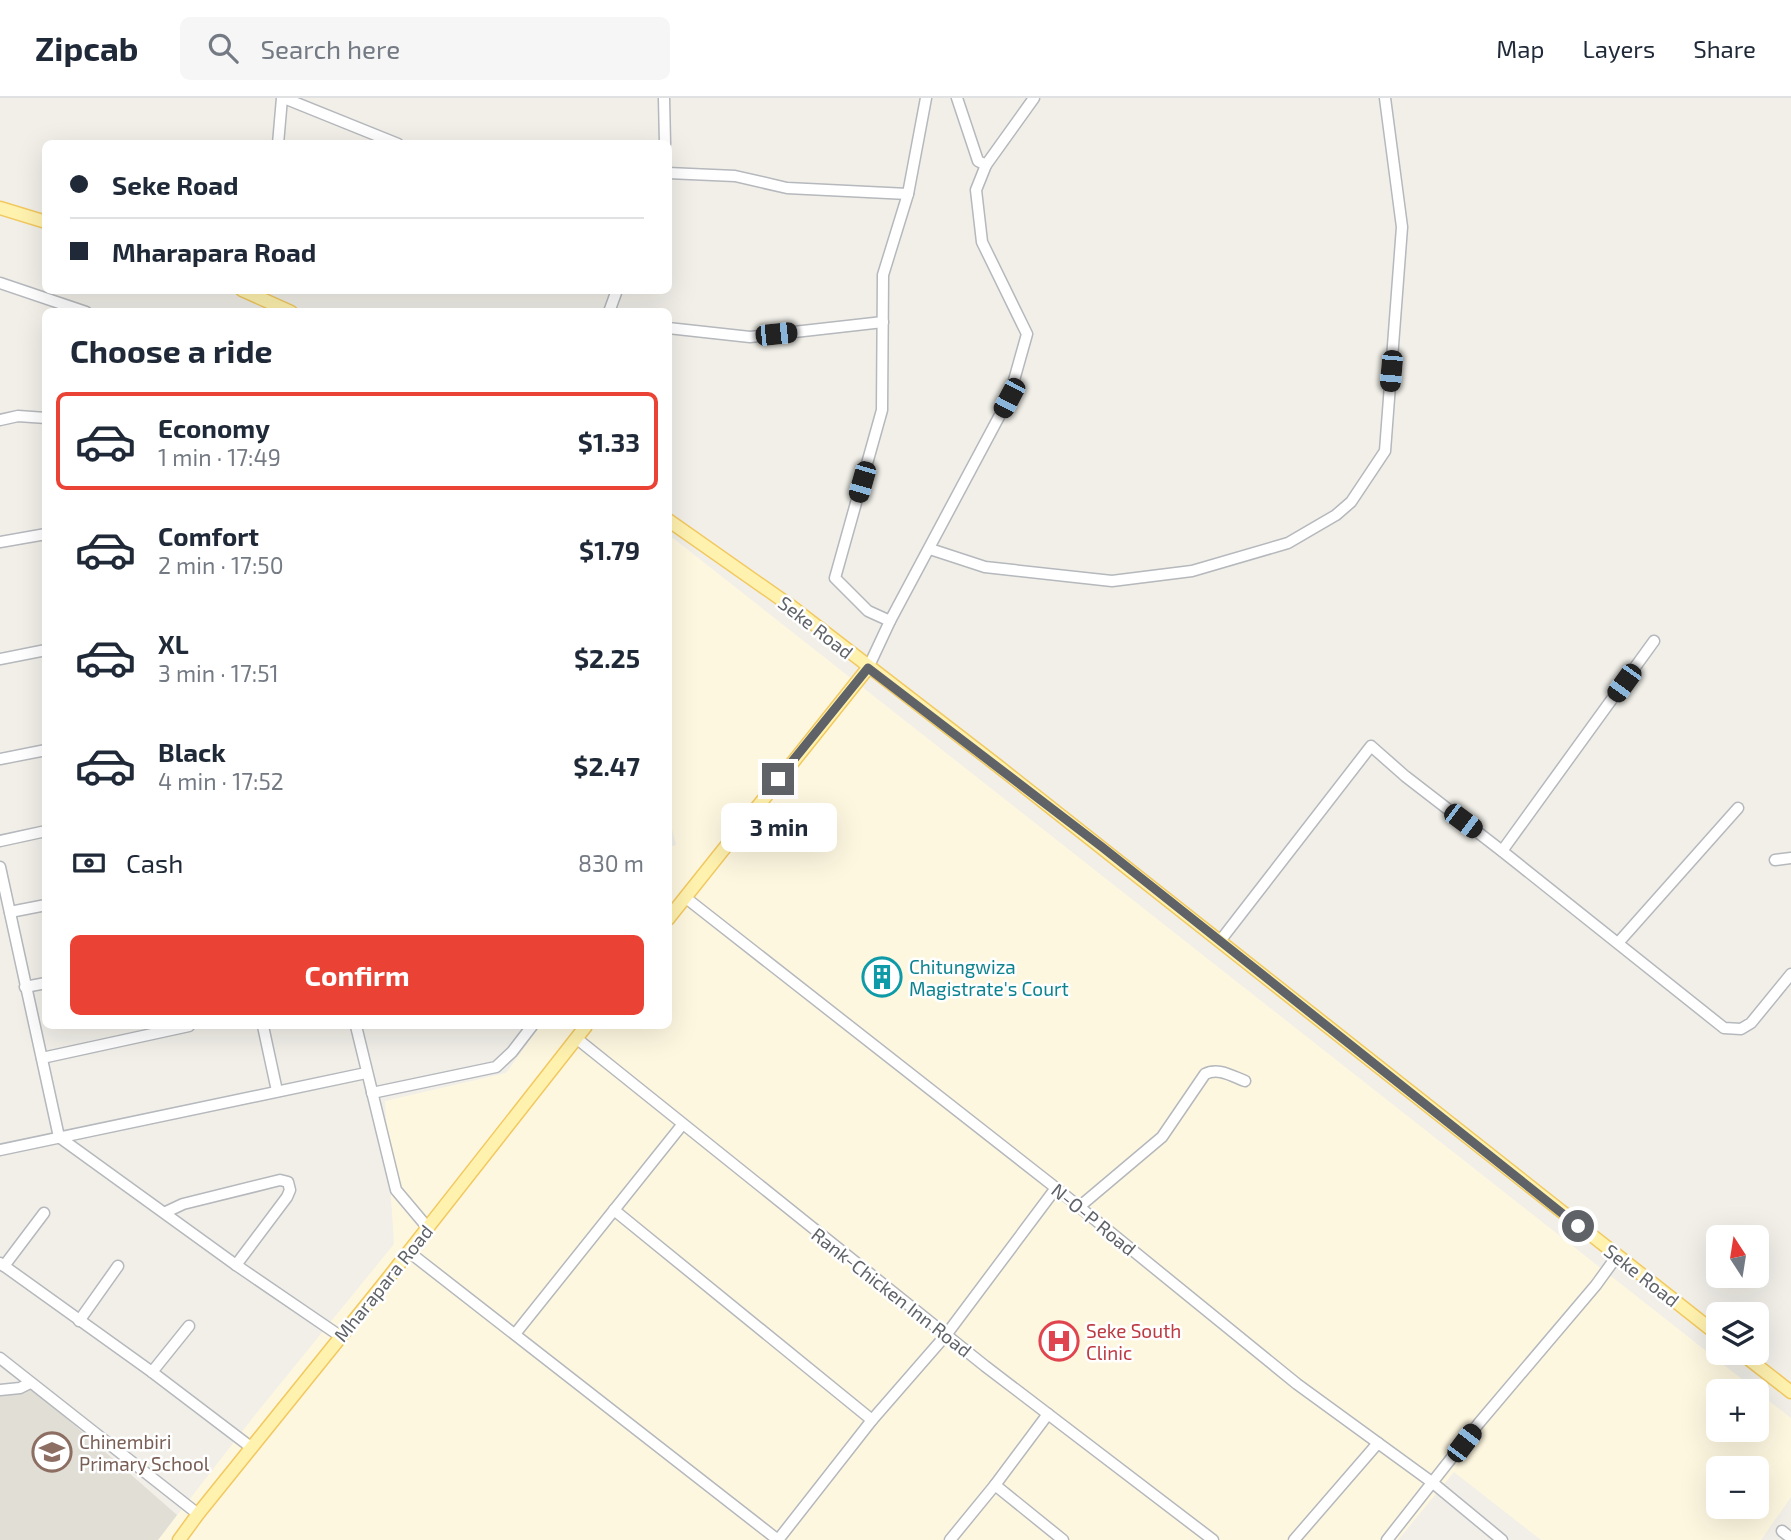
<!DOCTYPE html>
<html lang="en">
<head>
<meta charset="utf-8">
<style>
  body { margin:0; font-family:"Exo 2",sans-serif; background:#f6f6f7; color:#1f2937; height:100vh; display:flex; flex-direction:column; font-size:26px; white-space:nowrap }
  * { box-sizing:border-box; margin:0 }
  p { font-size:23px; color:#747a83 }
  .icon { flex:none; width:38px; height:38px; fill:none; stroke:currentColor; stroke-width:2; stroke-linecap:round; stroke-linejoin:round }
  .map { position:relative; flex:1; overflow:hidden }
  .details { position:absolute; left:42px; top:210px; width:630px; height:721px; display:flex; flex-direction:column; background:#fff; border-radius:10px; box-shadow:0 7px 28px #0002 }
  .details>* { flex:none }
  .banner { position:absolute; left:42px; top:42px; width:630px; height:154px; border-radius:10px; box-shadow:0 7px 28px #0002; display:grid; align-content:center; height:154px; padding:0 28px; background:#fff }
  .needle { width:46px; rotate:348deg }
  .controls { position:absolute; left:1706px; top:1127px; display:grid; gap:14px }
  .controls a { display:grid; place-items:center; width:63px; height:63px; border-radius:10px; background:#fff; box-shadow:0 7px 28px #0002; font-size:35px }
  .end { position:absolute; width:32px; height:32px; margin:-16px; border:9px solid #5f6368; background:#fff; box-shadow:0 0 0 4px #fff }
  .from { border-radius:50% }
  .bubble { position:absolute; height:49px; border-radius:10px; background:#fff; box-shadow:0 7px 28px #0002; font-size:23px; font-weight:700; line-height:49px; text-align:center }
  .car { position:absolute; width:21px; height:42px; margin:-21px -10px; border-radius:9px; box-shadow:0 0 5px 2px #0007; background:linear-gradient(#222 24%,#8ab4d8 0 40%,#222 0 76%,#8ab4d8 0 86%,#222 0) }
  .banner b { display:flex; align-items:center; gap:24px; height:66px; font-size:26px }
  .banner b+b { border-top:2px solid #e0e1e3 }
  .banner i { width:18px; height:18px; background:#1f2937 }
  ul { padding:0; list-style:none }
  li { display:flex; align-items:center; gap:21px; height:98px; margin:0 14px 10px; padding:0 14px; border:4px solid transparent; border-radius:10px }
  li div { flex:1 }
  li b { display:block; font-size:26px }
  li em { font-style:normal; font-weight:700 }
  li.selected { border-color:#ea4335 }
  li>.icon { width:63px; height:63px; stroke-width:1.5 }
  h2 { padding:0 28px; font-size:32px; line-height:84px }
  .pay { display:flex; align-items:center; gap:18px; height:77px; padding:0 28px; font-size:26px }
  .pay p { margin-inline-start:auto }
  .button { display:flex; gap:14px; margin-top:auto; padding:14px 28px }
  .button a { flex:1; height:80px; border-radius:10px; background:#ea4335; color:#fff; font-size:28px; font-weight:700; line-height:80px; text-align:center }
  header { display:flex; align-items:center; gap:42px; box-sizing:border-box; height:98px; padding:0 35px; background:#fff; border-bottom:2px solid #e0e1e3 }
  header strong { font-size:33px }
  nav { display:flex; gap:38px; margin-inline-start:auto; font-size:24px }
  .search { width:490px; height:63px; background:#f6f6f7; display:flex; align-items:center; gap:18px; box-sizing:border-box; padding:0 24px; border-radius:10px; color:#747a83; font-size:26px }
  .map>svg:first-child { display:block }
  .commercial { fill:#fef7e0; fill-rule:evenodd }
  .education { fill:#e1ded6 }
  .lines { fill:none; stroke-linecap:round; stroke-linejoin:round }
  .minor-casing { stroke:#b5b8bc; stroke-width:13 }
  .major-casing { stroke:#f2c960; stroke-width:15 }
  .minor { stroke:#fff; stroke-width:10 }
  .major { stroke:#fff2af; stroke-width:12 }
  .route { stroke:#5f6368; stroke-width:9 }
  .labels { text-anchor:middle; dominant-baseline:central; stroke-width:5; stroke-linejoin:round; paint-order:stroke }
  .street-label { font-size:19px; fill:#5f6368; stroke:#fff }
  .culture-label { font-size:19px; fill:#0d838f; stroke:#fff; text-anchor:start }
  .health-label { font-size:19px; fill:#be3a42; stroke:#fff; text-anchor:start }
  .education-label { font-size:19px; fill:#785e54; stroke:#fff; text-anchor:start }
</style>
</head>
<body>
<header>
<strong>Zipcab</strong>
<div class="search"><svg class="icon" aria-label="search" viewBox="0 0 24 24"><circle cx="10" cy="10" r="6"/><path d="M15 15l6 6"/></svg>Search here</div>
<nav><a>Map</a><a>Layers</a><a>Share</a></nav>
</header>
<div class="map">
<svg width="1791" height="1442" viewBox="0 0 1791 1442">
  <rect width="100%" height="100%" fill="#f1efe8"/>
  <!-- commercial -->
  <path class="commercial" d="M669 437 1757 1293H1718V1332H1757V1294L1791 1320V1399L1761 1442H1541L1454 1374 1398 1442H158L255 1317 394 1146 385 1003 506 975 540 928H668V749L676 747 668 715ZM1718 1370H1757V1409H1718Z"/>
  <!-- education -->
  <polygon class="education" points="32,1290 177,1417 158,1442 0,1442 0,1291"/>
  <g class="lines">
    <!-- minor casing -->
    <g class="minor-casing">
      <g id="minor">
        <polyline points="284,0 398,46"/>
        <polyline points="664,0 665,46"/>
        <polyline points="957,0 978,63 986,67"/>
        <polyline points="278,46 282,0"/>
        <polyline points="668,75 735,78 787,90 908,96"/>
        <polyline points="0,185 86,214"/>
        <polyline points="609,214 617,192"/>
        <polyline points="668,230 750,239 883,224"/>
        <polyline points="0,322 18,318 46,320"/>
        <polyline points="0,444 46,436"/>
        <polyline points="930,451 985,469 1112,483 1192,473 1288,445 1336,417 1351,404 1385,353 1402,129 1385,0"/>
        <polyline points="890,523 868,513 835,480 882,312 883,177 908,96 926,0"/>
        <polyline points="0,561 46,552"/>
        <polyline points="868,570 890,523 1009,300 1027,236 982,144 976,92 986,67 1034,0"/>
        <polyline points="0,661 46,652"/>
        <polyline points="0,743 46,733"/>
        <polyline points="1502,753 1654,543"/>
        <polyline points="1775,762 1791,760"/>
        <polyline points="0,769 59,1039 236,1167 340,1238"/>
        <polyline points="686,800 1056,1090 1297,1286 1433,1385 1502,1442"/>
        <polyline points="10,814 46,807"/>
        <polyline points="1220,843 1371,648 1405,678 1502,753 1724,930 1741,931 1751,925 1791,876"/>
        <polyline points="1618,845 1738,710"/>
        <polyline points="25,889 46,885"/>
        <polyline points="263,928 277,993"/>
        <polyline points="356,928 396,1092 428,1130"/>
        <polyline points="576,940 985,1268 1213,1442"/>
        <polyline points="42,960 189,928"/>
        <polyline points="372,995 496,969 512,954 532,928"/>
        <polyline points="0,1052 366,975"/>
        <path d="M1079 1109 1162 1039 1205 976C1218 969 1232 978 1245 983"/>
        <polyline points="614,1112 872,1322"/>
        <polyline points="166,1114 183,1106 280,1082 288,1084 290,1092 287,1099 236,1167"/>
        <polyline points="409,1154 778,1442"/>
        <polyline points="0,1165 152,1274 252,1350"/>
        <polyline points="4,1168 44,1115"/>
        <polyline points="79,1223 118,1168"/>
        <polyline points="515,1236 682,1027"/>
        <polyline points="0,1260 198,1416"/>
        <polyline points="152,1274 189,1228"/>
        <polyline points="0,1292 20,1290 30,1285"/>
        <polyline points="995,1387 1048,1316"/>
        <polyline points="1782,1433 1791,1440"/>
        <polyline points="778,1442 872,1322 946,1237 1056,1090"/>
        <polyline points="950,1442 995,1387 1063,1442"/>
        <polyline points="1294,1442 1378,1345"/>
        <polyline points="1387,1442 1479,1325 1596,1187 1617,1158"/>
      </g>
    </g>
    <!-- major casing -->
    <g class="major-casing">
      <g id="major">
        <polyline points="0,110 46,124"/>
        <polyline points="242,192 291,214"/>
        <polyline points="668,422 792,509 998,668 1718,1237"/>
        <polyline points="668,821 868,570"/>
        <polyline points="1741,1255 1791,1294"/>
        <polyline points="179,1442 198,1416 385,1184 586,928"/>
      </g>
    </g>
    <!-- minor -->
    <use href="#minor" class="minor"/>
    <!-- major -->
    <use href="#major" class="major"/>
  </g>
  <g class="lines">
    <!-- route -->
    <polyline class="route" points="778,681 868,570 1102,749 1578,1128"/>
  </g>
  <!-- icons -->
  <defs>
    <g id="building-ring" transform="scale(2.0125)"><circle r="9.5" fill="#fff" stroke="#0f9aa8" stroke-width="1.5"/><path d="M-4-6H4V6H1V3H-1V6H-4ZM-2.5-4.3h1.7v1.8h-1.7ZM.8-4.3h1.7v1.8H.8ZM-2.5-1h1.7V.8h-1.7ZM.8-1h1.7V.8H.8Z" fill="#0f9aa8"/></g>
    <g id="hospital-ring" transform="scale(2.0125)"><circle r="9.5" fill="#fff" stroke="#e0444e" stroke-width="1.5"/><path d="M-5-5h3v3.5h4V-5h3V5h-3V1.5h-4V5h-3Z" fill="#e0444e"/></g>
    <g id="school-ring" transform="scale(2.0125)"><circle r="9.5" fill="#fff" stroke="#8d6e63" stroke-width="1.5"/><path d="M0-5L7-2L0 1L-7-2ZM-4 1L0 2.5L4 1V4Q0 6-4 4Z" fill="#8d6e63"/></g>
  </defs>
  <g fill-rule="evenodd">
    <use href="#building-ring" x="882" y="879"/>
    <use href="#hospital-ring" x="1059" y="1243"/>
    <use href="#school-ring" x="52" y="1354"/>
  </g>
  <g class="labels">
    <!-- street labels -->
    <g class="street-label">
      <text transform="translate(816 529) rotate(38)">Seke Road</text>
      <text transform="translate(1094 1121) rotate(39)">N-O-P Road</text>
      <text transform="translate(1642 1177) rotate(38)">Seke Road</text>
      <text transform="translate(383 1185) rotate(-51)">Mharapara Road</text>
      <text transform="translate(892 1194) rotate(38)">Rank-Chicken Inn Road</text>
    </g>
    <!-- culture labels -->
    <g class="culture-label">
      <text x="909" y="868">Chitungwiza<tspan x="909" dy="22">Magistrate's Court</tspan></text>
    </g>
    <!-- health labels -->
    <g class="health-label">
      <text x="1086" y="1232">Seke South<tspan x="1086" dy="22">Clinic</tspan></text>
    </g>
    <!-- education labels -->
    <g class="education-label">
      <text x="79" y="1343">Chinembiri<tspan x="79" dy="22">Primary School</tspan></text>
    </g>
  </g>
</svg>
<div class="controls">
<a><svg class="needle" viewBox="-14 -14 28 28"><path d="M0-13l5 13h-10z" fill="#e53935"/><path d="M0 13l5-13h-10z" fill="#747a83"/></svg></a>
<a><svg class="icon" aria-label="layers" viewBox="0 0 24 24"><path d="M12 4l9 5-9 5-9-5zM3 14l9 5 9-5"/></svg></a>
<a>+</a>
<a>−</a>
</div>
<i class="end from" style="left:1578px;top:1128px"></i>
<i class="end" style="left:778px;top:681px"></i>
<div class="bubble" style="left:721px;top:705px;width:116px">3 min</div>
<i class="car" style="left:776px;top:236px;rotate:84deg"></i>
<i class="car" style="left:1391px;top:273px;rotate:185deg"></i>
<i class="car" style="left:1009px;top:300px;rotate:208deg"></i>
<i class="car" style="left:862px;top:384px;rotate:196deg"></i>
<i class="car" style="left:1624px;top:585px;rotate:216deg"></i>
<i class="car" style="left:1463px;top:723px;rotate:127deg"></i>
<i class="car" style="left:1464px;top:1345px;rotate:37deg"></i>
<div class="banner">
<b><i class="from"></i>Seke Road</b>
<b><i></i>Mharapara Road</b>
</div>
<section class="details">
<h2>Choose a ride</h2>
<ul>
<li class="selected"><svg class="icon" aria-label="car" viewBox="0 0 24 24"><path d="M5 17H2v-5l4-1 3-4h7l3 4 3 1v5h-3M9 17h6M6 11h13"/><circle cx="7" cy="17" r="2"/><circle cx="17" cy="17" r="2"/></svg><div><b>Economy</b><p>1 min · 17:49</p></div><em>$1.33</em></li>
<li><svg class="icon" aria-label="car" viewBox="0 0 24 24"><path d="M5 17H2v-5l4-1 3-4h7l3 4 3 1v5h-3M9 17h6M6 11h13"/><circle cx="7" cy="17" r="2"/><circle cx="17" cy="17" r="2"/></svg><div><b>Comfort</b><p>2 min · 17:50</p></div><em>$1.79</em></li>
<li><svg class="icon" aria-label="car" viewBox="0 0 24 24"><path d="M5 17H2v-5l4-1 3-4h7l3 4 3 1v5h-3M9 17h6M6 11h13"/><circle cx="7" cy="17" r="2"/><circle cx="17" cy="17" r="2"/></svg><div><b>XL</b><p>3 min · 17:51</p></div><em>$2.25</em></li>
<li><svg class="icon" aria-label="car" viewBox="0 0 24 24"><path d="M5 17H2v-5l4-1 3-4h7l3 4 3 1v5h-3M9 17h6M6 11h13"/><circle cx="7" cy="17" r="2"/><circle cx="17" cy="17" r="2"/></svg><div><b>Black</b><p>4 min · 17:52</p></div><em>$2.47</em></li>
</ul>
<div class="pay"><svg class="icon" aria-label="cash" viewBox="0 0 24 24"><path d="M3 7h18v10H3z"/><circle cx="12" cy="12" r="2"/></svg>Cash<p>830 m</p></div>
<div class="button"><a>Confirm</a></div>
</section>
</div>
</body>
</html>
